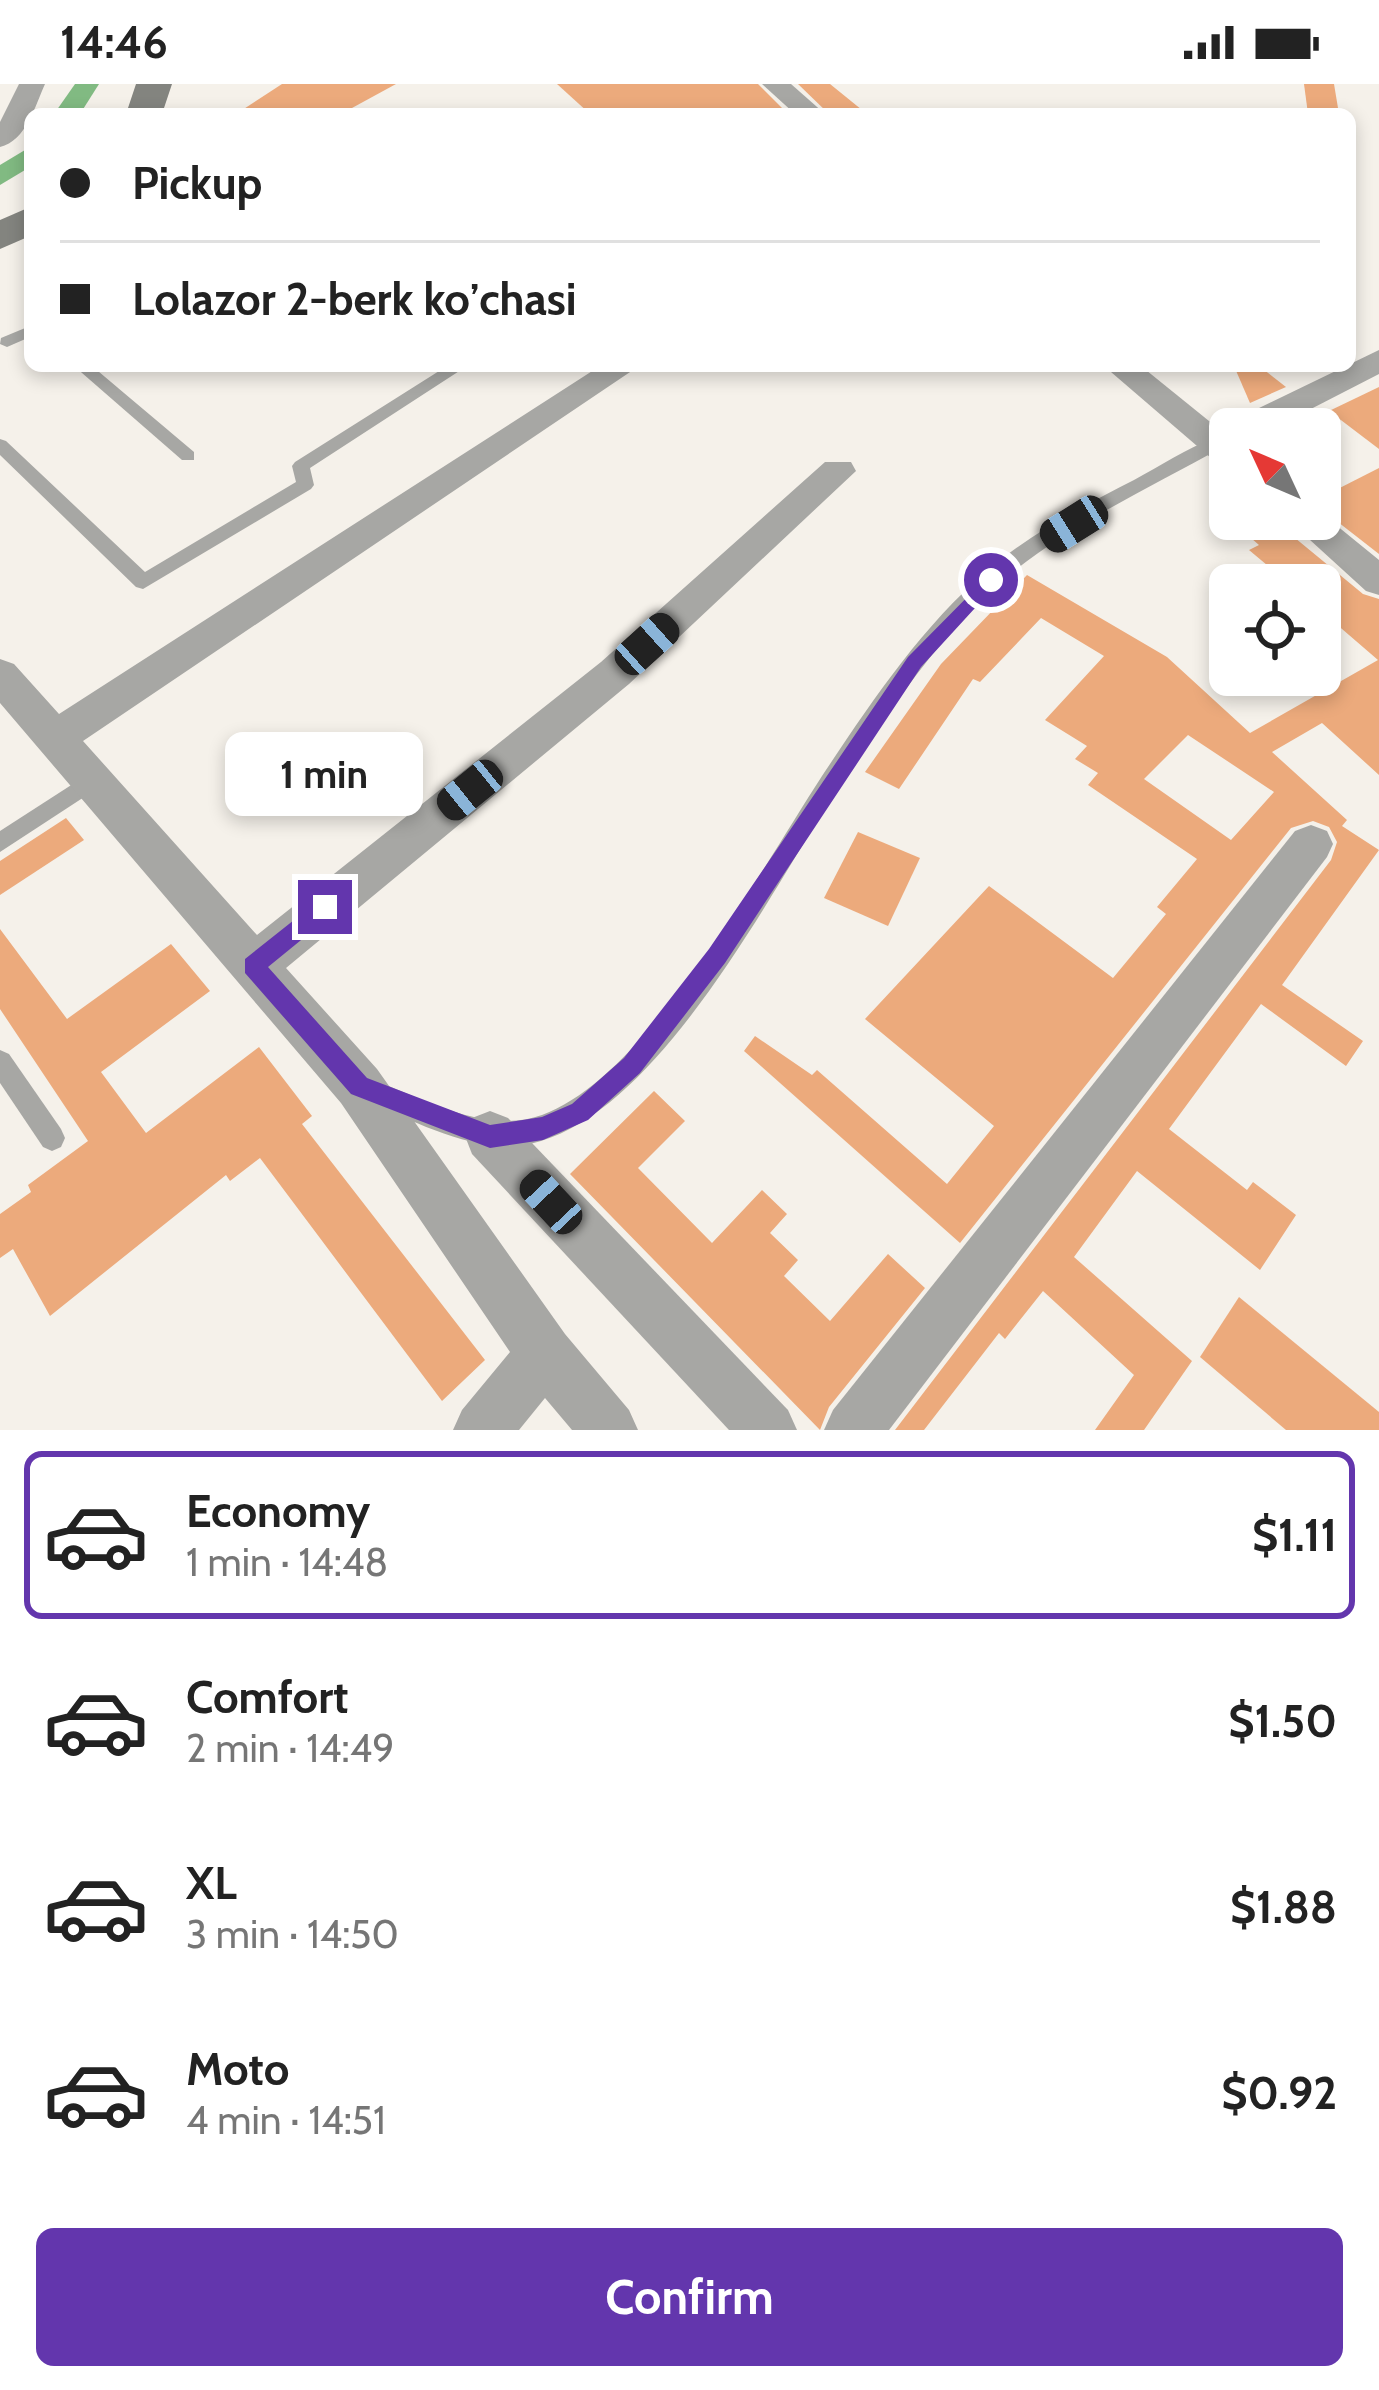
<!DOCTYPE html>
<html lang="en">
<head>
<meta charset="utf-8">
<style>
  body { margin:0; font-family:Cabin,sans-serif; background:#f6f6f6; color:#222; height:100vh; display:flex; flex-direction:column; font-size:45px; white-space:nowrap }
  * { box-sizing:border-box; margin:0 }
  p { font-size:39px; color:#767676 }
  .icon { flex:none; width:66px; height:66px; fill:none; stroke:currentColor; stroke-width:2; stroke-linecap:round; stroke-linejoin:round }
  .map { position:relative; height:1346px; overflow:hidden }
  .drawer { display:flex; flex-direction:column; background:#fff; flex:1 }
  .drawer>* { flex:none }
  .guide { position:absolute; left:24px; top:24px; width:1332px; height:264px; border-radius:18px; box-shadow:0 6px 18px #0003; display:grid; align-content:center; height:264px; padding:0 36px; background:#fff }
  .needle { width:78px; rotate:314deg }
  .tools { position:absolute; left:1209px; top:324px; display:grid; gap:24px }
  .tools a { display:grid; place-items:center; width:132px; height:132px; border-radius:18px; background:#fff; box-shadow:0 6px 18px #0003; font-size:60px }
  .end { position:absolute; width:54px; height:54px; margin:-27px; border:15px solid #6336ad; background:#fff; box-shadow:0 0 0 6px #fff }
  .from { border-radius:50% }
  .bubble { position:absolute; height:84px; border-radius:18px; background:#fff; box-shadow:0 6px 18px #0003; font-size:39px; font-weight:800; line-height:84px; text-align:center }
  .car { position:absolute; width:36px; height:72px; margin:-36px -18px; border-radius:15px; box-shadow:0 0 9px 3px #0007; background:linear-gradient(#222 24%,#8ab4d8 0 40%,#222 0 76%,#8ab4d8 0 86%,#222 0) }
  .guide b { display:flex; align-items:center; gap:42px; height:114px; font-size:45px }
  .guide b+b { border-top:3px solid #e0e0e0 }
  .guide i { width:30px; height:30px; background:#222 }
  ul { padding:21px 0 0; list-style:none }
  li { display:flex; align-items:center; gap:36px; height:168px; margin:0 24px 18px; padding:0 12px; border:6px solid transparent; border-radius:18px }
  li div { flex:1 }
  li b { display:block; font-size:45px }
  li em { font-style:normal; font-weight:800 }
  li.selected { border-color:#6336ad }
  li>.icon { width:108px; height:108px; stroke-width:1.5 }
  .action { display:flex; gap:24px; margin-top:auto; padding:24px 36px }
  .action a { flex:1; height:138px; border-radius:18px; background:#6336ad; color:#fff; font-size:48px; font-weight:800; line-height:138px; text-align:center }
  .status { display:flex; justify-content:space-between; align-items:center; height:84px; padding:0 60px; background:#fff; direction:ltr }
  .status svg { height:33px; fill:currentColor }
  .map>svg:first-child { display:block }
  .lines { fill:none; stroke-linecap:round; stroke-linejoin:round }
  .canal { fill:#81ba82; fill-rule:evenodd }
  .building { fill:#ecaa7c; fill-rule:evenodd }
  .lane { fill:#a7a7a4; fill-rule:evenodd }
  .street { fill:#a7a7a4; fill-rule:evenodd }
  .secondary { fill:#83847f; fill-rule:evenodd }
  .route { fill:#6336ad }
</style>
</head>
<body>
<div class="status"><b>14:46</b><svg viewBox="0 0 49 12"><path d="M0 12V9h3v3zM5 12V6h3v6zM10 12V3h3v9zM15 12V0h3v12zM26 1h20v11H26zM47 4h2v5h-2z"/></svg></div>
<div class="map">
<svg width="1379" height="1346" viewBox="0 0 1379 1346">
  <rect width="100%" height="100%" fill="#f5f1ea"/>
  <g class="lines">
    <!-- canal -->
    <g class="canal">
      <polygon points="75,0 99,0 80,30 54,30"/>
      <polygon points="30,63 30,83 0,101 0,81"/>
    </g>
  </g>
  <!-- building -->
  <g class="building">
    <polygon points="282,0 396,0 341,30 236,30"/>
    <polygon points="557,0 758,0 788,30 590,30"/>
    <polygon points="798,0 830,0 867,30 829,30"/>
    <polygon points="1304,0 1334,0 1339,30 1308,30"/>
    <polygon points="1234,282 1259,282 1286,303 1250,319"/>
    <polygon points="1379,303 1379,365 1329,327"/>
    <polygon points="1379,384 1379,470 1320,424 1320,414"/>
    <path d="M1229 435H1272L1363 510 1379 515V691L1322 639 1272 668 1347 736 1342 742 1379 766 1282 901 1363 957 1346 982 1261 920 1169 1045 1247 1106 1253 1098 1296 1131 1260 1186 1137 1087 1074 1173 1192 1277 1144 1346H1095L1134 1291 1043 1207 1005 1255 999 1249 924 1346H895L1331 776 1337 758 1329 743 1313 737 1291 744 960 1159 744 967 755 952 812 991 817 986 947 1100 994 1042 865 935 989 802 1113 894 1166 830 1157 823 1197 775 1088 701 1098 689 1075 675 1087 662 1045 636 1104 572 1041 534 980 598 973 595 899 705 865 688 941 580 1027 491 1167 573 1250 649 1378 576 1320 526V501H1291L1249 466 1259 461ZM1188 651 1274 708 1231 756 1144 695Z"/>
    <polygon points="66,734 84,756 0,811 0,777"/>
    <polygon points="858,748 920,774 888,842 824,814"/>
    <polygon points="0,845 67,935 171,860 210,907 101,988 146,1049 259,963 312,1032 302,1040 485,1276 442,1317 260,1074 230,1097 226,1091 50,1232 13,1165 0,1174 0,1130 31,1108 28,1101 88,1057 0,925"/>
    <polygon points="654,1007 685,1037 638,1084 712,1159 762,1106 787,1130 770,1149 798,1176 784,1192 830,1237 888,1170 925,1204 829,1323 820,1346 570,1090"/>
    <polygon points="1239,1213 1379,1328 1379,1346 1286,1346 1200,1273"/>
  </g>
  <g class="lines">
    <!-- lane -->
    <g class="lane">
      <polygon points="30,242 30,253 7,263 0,260 1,254"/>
      <polygon points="74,282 92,282 194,368 194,376 182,376"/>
      <polygon points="447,282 467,282 310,384 314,401 311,405 143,505 136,503 0,371 0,355 6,357 145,488 296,398 292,382 295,378"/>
      <path d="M1215 354 1221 356V364C1129 415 1029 459 958 540 914 590 876 645 840 701 772 805 664 1020 541 1057 482 1075 420 1039 367 1018L364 1009 367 1000 376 997C426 1016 487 1051 542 1031 647 993 761 786 822 692 870 620 921 543 987 487 1031 449 1083 422 1134 396 1160 382 1187 364 1215 354Z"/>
      <polygon points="93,687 101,690 104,696 101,702 0,768 0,747"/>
      <polygon points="0,966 9,970 61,1045 65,1054 61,1063 52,1067 43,1063 0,999"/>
    </g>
    <!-- street -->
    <g class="street">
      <path d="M19 0H45C35 22 26 57 0 63V38Z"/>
      <polygon points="762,0 791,0 825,30 795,30"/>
      <polygon points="1379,266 1379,290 1272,345 1230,345 1230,350 1227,345 1232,337"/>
      <polygon points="600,282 639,282 83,657 257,851 601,578 825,378 851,378 856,387 629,600 286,884 377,985 565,1250 629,1326 638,1346 572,1346 545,1314 519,1346 453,1346 462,1326 510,1268 341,1019 0,619 0,575 14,580 59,630"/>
      <polygon points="1104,282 1141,282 1230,354 1230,384 1218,380"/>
      <polygon points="1320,428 1379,476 1379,511 1366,507 1287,435 1320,435"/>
      <polygon points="1311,741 1327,747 1333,760 1327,773 889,1346 824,1346 833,1326 1295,747"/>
      <polygon points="490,1027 508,1034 788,1326 797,1346 729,1346 472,1070 465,1052 472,1034"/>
    </g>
    <!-- secondary -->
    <g class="secondary">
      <polygon points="136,0 172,0 162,30 126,30"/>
      <polygon points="30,123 30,152 0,165 0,136"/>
    </g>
  </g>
  <!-- route -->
  <polygon class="route" points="991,489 1000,496 997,500 921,583 725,879 640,989 588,1036 543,1056 490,1064 351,1010 245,889 245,875 318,817 333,817 333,830 268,883 367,994 490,1041 542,1033 572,1020 624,974 709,865 908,573"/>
</svg>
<div class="tools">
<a><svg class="needle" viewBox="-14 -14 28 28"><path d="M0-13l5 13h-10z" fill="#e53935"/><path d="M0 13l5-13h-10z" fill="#767676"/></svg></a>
<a><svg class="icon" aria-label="locate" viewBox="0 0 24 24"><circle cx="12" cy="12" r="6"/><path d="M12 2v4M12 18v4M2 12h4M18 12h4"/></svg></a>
</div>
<i class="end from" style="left:991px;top:496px"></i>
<i class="end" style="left:325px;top:823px"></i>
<div class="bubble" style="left:225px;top:648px;width:198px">1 min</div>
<i class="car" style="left:1074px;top:440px;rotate:238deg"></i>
<i class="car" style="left:647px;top:560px;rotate:48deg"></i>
<i class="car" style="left:470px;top:706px;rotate:231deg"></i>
<i class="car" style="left:551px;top:1118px;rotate:317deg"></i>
<div class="guide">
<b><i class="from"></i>Pickup</b>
<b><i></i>Lolazor 2-berk koʼchasi</b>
</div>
</div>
<section class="drawer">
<ul>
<li class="selected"><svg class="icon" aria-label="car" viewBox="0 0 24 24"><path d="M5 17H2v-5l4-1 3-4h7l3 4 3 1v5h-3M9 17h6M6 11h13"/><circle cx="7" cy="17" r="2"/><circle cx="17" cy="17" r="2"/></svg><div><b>Economy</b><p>1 min · 14:48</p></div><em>$1.11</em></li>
<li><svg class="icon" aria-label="car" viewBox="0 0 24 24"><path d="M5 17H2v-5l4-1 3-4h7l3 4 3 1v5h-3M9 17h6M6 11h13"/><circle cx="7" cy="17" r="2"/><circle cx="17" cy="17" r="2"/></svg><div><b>Comfort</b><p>2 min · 14:49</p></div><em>$1.50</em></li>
<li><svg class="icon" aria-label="car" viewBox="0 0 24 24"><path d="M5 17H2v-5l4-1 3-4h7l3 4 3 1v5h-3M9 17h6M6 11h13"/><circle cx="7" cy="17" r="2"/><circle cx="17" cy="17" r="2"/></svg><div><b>XL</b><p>3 min · 14:50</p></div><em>$1.88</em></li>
<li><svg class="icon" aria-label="car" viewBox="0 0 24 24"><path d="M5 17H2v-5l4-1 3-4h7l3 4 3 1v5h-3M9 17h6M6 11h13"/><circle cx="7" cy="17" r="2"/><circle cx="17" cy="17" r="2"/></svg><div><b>Moto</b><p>4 min · 14:51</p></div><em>$0.92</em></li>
</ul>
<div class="action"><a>Confirm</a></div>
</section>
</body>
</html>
